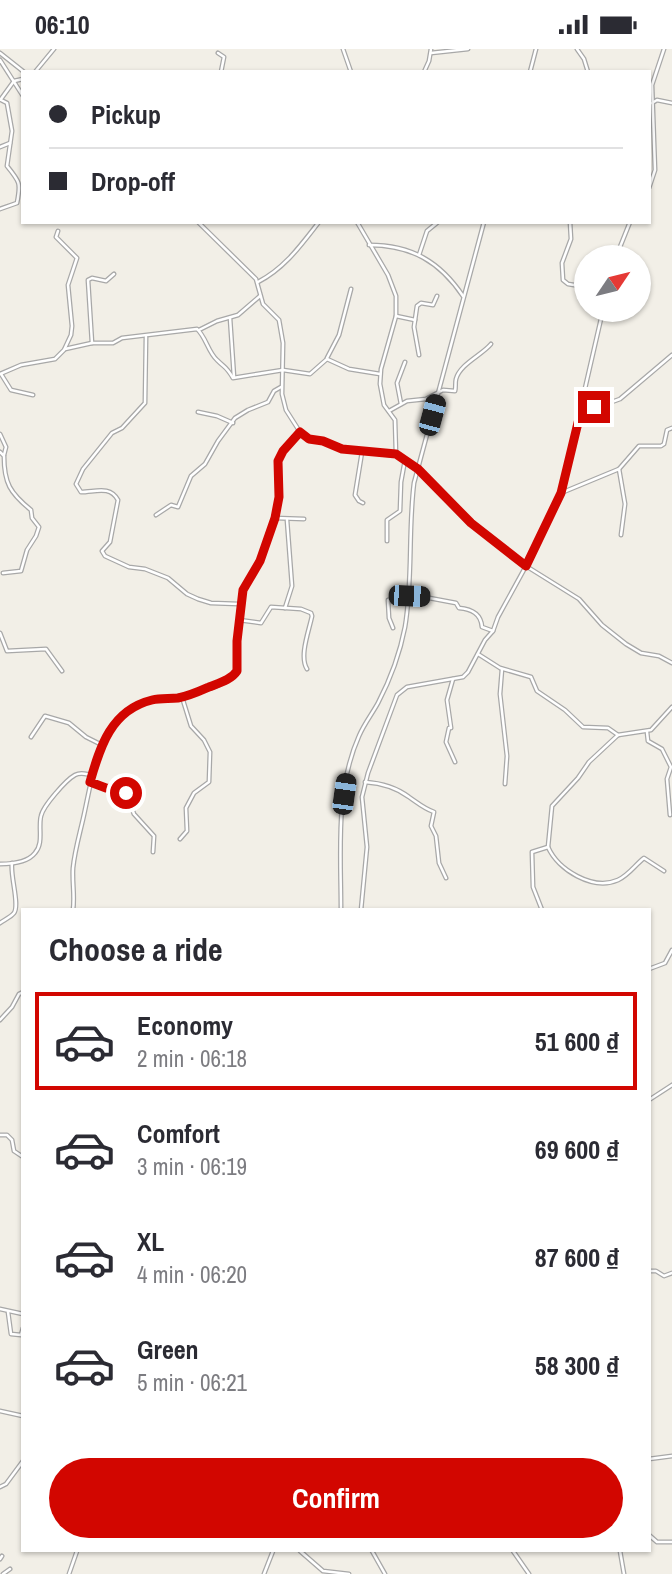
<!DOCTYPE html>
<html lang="en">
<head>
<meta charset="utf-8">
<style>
  body { margin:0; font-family:"Archivo Narrow",sans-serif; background:#f7f7f7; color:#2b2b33; height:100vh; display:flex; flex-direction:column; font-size:26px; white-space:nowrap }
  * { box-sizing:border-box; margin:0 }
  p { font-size:23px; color:#7c7c81 }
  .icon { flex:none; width:38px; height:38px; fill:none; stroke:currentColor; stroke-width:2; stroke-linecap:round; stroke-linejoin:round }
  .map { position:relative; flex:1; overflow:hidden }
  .side { position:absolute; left:21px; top:859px; width:630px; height:644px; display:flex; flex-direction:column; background:#fff; border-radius:0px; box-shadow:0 2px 5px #0004 }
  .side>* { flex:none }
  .hud { position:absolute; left:21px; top:21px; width:630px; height:154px; border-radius:0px; box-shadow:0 2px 5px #0004; display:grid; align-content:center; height:154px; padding:0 28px; background:#fff }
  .needle { width:46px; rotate:55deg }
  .controls { position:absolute; left:574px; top:196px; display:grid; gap:14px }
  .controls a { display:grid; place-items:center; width:77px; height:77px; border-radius:50%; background:#fff; box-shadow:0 2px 5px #0004; font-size:35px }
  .end { position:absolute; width:32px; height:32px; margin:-16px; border:9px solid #d20600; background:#fff; box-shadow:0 0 0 4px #fff }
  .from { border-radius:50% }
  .car { position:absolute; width:21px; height:42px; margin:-21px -10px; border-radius:9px; box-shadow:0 0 5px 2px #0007; background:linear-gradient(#222 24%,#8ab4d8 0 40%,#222 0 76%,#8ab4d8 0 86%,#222 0) }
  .hud b { display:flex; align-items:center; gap:24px; height:66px; font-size:26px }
  .hud b+b { border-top:2px solid #e1e1e2 }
  .hud i { width:18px; height:18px; background:#2b2b33 }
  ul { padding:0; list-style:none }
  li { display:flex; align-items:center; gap:21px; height:98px; margin:0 14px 10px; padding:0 14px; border:4px solid transparent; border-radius:0px }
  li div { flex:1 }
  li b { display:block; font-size:26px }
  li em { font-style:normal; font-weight:700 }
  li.on { border-color:#d20600 }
  li>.icon { width:63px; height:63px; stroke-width:1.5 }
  h2 { padding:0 28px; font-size:32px; line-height:84px }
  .primary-button { display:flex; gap:14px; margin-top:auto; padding:14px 28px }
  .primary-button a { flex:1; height:80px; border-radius:42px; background:#d20600; color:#fff; font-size:28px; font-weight:700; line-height:80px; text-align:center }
  .status { display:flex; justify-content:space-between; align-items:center; height:49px; padding:0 35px; background:#fff; direction:ltr }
  .status svg { height:19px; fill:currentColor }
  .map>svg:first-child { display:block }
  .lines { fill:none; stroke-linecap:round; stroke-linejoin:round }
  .minor-casing { stroke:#a8a8a8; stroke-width:5 }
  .minor { stroke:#fff; stroke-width:2.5 }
  .route { stroke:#d20600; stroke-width:9 }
</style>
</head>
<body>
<div class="status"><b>06:10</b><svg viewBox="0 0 49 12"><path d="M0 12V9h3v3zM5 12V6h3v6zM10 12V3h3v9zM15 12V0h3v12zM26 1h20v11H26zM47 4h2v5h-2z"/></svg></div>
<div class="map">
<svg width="672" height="1525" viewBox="0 0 672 1525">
  <rect width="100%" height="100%" fill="#f2efe7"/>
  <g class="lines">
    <!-- minor casing -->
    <g class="minor-casing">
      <g id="minor">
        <polyline points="343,0 351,23"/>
        <polyline points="577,0 584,10 588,23"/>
        <polyline points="0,4 24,23"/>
        <polyline points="218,4 224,8 221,23"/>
        <polyline points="431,4 468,0"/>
        <polyline points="0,11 23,47"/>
        <polyline points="35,23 54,0"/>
        <polyline points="424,23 429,12 431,0"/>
        <polyline points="530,23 536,0"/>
        <polyline points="1,50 14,32 23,30"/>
        <polyline points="652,54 657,51 672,54"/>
        <polyline points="0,98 10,94"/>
        <polyline points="649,139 655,121 652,36 664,0"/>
        <path d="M0 160 17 154C21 134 20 133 7 117L12 82 7 54 1 51"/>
        <polyline points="198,173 256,230 263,255 279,271 283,294 282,345 286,361 300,383 309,390 323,392 342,400 390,406 396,405"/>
        <polyline points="357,173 388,226 396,247 396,267 381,320 380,335 384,356 395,371 396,405 413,416 462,466 492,492 526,517 579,550 602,576 626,595 641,604 659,607 672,614"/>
        <polyline points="570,173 571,190 562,214 563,231 568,235 586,238"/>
        <path d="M369 196C412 196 440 213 463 247"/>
        <polyline points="419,206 427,182 438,173"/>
        <polyline points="616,208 630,173"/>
        <path d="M258 233C285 219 301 196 319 173"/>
        <polyline points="396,267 415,271"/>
        <polyline points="230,269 234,328"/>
        <polyline points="199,281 217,272 238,266 260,247"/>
        <path d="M146 288 145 354 122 379 112 384 83 420 76 435 81 443C95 443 110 436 118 451L110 493 102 502 105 507 129 518 145 520 168 529 187 545 198 550 211 554 239 555"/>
        <polyline points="92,294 88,231 92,229 106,232 114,225"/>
        <path d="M65 300 92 294H113L122 289 197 280C206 288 208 303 217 311 226 320 226 317 233 329L283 321 310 325 327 310 349 320 380 325"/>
        <polyline points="419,306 414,278 417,257 421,254 433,256 437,247"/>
        <polyline points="327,309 339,286 351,240"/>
        <polyline points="0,325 21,316 55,310 64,301 71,286 72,277 68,236 77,209 56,188 58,182"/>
        <polyline points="1,325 11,341 33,346"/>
        <polyline points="583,353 598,358 620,350 672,306"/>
        <polyline points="401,355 397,334 405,313"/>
        <path d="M389 362 407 352 426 350 443 341 455 342C456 338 455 334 456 330 460 315 482 306 491 295"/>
        <polyline points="198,363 217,367 233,374"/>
        <polyline points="0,385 6,398 4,406"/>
        <path d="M0 403 4 407C4 434 10 444 31 461L32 469 39 478 36 487 27 501 21 522 3 524"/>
        <polyline points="362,403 355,446 359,452 363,454"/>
        <polyline points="619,420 625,455 621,486"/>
        <polyline points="561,444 619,420 639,397 661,397 664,395 667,381 672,379"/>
        <polyline points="156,466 171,456 178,458 191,427 205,415 218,392 235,369 248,361 268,353 274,342 281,338"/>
        <polyline points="275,469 304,470"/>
        <polyline points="387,492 387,471 400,462 401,433 405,411"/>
        <polyline points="285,559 292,537 287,471"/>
        <path d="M239 571 261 574 271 558 301 560 311 564 312 567C309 582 299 607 307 620"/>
        <path d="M393 579 389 569 388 551 409 547 424 548 456 554 459 559C471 560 481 564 482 578L493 582"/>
        <polyline points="0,584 7,602 46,600 62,622"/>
        <polyline points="478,605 500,619 531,628 537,642 565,661 583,678 608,679 618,686"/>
        <polyline points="502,620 500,645 507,707 505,735"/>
        <polyline points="453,630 447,651 451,679 449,679 446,693 455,713"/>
        <polyline points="647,683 648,692 662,700 671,718 667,730 670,766"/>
        <polyline points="31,688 45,667 69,674 86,688 102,696"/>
        <polyline points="90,733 106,739 125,741 134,765 154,787 153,803"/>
        <path d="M365 733C380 734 397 739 409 748 418 754 423 759 434 763L431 777 436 787 439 814 446 829"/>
        <polyline points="180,790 187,782 186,759 194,744 209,733 210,703 204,691 191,677 182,648"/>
        <path d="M548 798C558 821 593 842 618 831 629 826 635 816 644 809L664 822"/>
        <path d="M0 815C11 815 28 813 35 804 44 794 38 779 41 767 43 757 66 731 75 726 81 723 85 725 91 726"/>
        <path d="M73 861C75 847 72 833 73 819 75 799 81 781 85 761 95 714 103 655 163 649 183 647 225 640 237 623V592L243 541 260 512 275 469 279 454 277 423 279 408 300 383"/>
        <path d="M341 861C341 803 335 741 359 687 364 675 372 665 378 654 390 631 400 604 405 578 413 531 408 482 414 434L484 173"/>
        <polyline points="361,861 367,798 362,748 368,724 397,646 407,638 463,628 468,623 485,591 493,582 498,568 526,517 561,444 603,261"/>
        <polyline points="542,861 533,838 532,803 548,798 552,757 578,729 589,713 618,686 651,681 672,658"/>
        <path d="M0 874C4 871 11 868 14 864 20 856 10 827 12 814"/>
        <polyline points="649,920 665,914 672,901"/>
        <polyline points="0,971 12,958 19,945 23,943"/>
        <polyline points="649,1051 672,1036"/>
        <polyline points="0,1086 7,1086 12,1091 14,1102 23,1108"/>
        <polyline points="649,1222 656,1222 664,1227 672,1224"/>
        <polyline points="0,1260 23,1265"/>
        <polyline points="8,1263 11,1285 21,1286 23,1279"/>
        <polyline points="0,1362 23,1367"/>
        <polyline points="649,1410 672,1407"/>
        <polyline points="0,1438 6,1435 23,1412"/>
        <polyline points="649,1486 657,1493 672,1493"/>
        <polyline points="300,1502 323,1522 349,1525"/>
        <polyline points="372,1502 385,1525"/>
        <polyline points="513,1502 529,1525"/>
        <polyline points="620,1502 624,1525"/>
        <polyline points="0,1510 2,1507"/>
        <polyline points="3,1525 10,1520"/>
        <polyline points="69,1525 77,1502"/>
        <polyline points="264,1525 273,1502"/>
      </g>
    </g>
    <!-- minor -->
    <use href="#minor" class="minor"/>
  </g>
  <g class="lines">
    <!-- route -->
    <path class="route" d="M126 744 122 740 106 739 90 733C100 698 111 661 152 651 161 649 169 650 178 649 189 647 200 642 209 638 219 634 231 631 237 622V592L243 541 260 512 275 469 279 448 278 412 283 402 300 383 309 390 323 392 342 400 396 405 418 420 471 474 526 517 561 444 583 353 594 358"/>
  </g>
</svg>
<div class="controls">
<a><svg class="needle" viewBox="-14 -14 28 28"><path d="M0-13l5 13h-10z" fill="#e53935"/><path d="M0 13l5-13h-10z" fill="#7c7c81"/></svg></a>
</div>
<i class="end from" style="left:126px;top:744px"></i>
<i class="end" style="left:594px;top:358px"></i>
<i class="car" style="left:432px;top:366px;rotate:15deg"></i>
<i class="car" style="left:409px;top:547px;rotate:92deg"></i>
<i class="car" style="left:344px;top:745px;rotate:8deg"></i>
<div class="hud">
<b><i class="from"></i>Pickup</b>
<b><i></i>Drop-off</b>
</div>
<section class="side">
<h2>Choose a ride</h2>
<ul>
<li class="on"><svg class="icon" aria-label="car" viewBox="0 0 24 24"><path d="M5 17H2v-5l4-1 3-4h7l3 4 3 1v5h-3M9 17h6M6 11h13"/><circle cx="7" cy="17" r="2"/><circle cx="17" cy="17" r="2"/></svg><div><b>Economy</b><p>2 min · 06:18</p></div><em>51 600 ₫</em></li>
<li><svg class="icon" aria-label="car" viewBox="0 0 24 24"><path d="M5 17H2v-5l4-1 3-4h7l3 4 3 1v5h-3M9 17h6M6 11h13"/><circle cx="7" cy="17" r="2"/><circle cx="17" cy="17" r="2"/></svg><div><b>Comfort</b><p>3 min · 06:19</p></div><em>69 600 ₫</em></li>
<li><svg class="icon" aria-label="car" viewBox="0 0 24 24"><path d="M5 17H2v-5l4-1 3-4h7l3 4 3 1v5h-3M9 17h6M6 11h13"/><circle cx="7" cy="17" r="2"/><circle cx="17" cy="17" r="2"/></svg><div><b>XL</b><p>4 min · 06:20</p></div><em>87 600 ₫</em></li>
<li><svg class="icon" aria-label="car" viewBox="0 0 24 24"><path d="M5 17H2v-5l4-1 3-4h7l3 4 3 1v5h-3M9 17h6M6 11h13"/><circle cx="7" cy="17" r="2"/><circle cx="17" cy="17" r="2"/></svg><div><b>Green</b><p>5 min · 06:21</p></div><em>58 300 ₫</em></li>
</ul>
<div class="primary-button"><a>Confirm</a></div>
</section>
</div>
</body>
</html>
